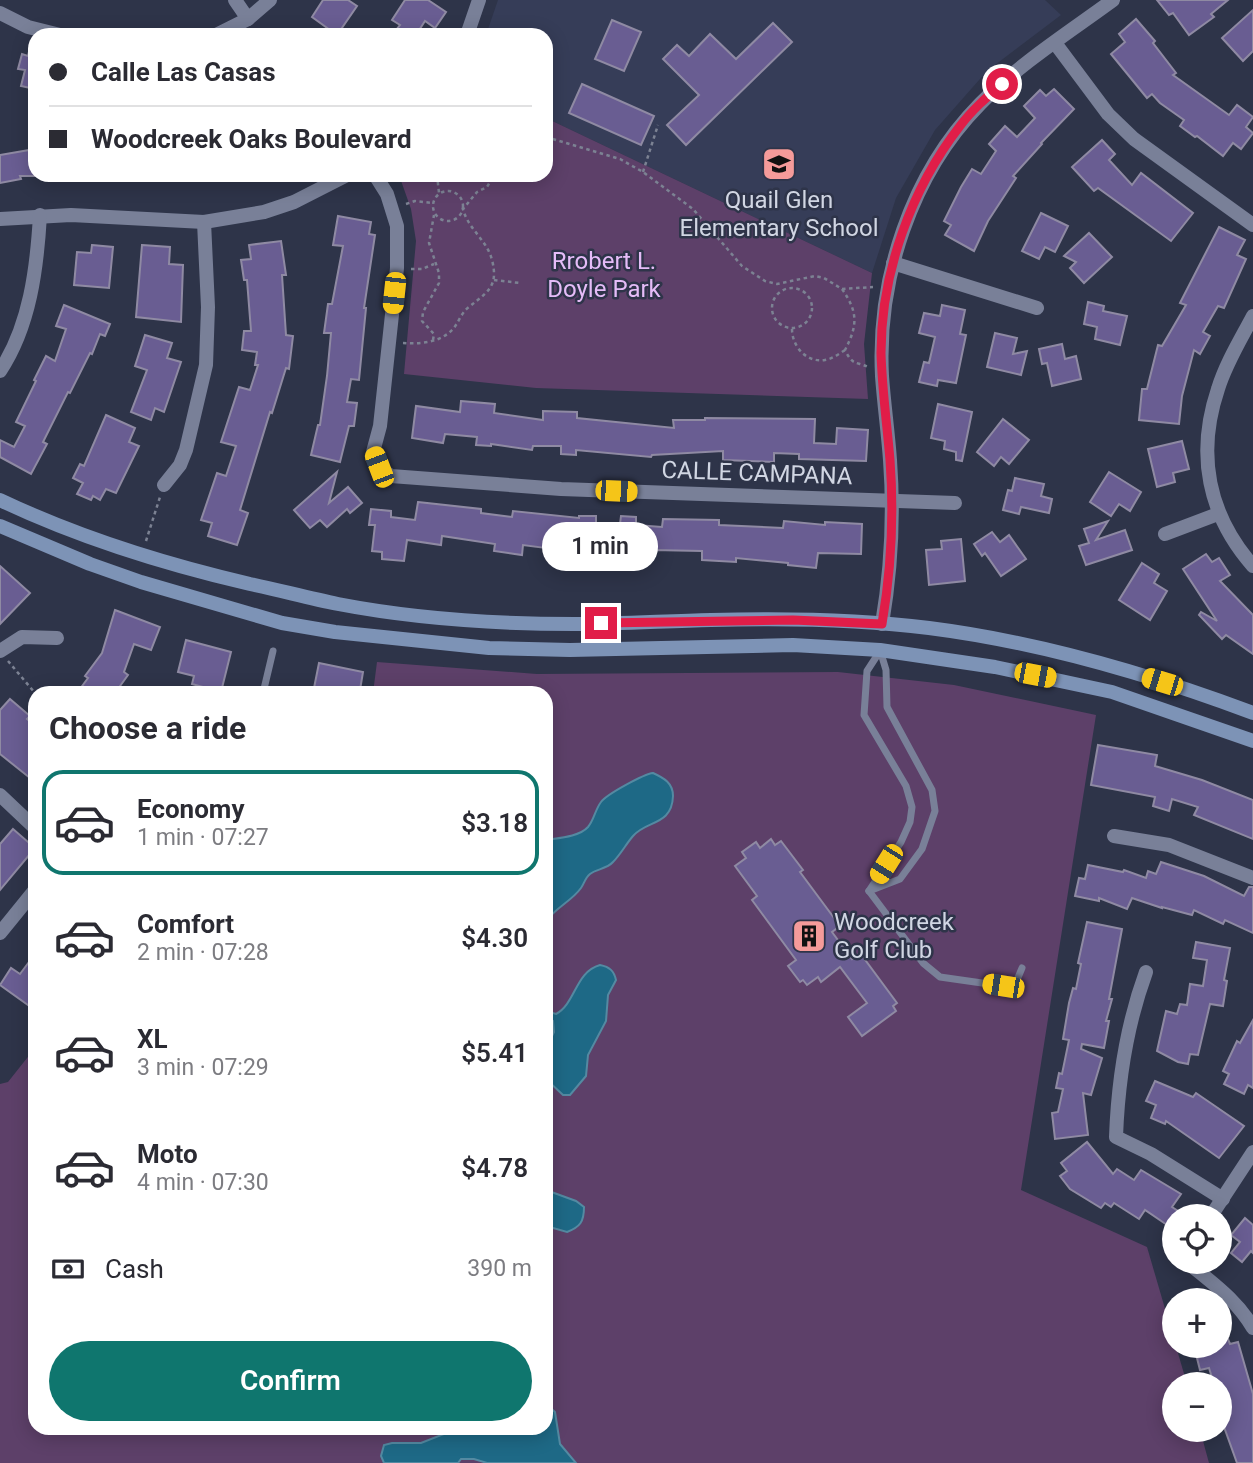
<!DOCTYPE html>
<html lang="en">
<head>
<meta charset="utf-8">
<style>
  body { margin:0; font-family:Roboto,sans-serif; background:#f7f7f7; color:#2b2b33; height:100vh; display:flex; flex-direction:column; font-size:26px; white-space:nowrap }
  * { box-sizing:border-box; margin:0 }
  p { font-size:23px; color:#7c7c81 }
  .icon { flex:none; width:38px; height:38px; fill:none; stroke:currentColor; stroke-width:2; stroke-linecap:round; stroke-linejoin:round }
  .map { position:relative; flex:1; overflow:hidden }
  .side { position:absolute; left:28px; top:686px; width:525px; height:749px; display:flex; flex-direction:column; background:#fff; border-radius:21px; box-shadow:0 4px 18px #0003 }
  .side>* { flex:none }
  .top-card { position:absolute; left:28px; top:28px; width:525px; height:154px; border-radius:21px; box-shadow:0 4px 18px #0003; display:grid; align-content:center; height:154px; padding:0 21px; background:#fff }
  .tools { position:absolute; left:1162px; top:1204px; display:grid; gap:14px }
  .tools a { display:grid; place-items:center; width:70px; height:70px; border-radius:50%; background:#fff; box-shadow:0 4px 18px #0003; font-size:35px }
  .end { position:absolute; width:32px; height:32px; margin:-16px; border:9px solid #e11d48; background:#fff; box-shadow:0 0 0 4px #fff }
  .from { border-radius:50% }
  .bubble { position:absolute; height:49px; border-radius:24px; background:#fff; box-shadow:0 4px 18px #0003; font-size:23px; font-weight:600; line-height:49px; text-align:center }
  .car { position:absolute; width:21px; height:42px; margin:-21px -10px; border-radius:9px; box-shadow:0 0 5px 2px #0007; background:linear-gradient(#f5c518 24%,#345 0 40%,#f5c518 0 76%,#345 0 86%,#f5c518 0) }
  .top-card b { display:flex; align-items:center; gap:24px; height:66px; font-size:26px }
  .top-card b+b { border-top:2px solid #e1e1e2 }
  .top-card i { width:18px; height:18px; background:#2b2b33 }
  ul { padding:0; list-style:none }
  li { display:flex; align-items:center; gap:21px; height:105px; margin:0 14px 10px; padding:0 7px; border:4px solid transparent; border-radius:21px }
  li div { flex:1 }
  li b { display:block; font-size:26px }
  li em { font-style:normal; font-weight:600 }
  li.selected { border-color:#0f766e }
  li>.icon { width:63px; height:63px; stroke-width:1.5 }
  h2 { padding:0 21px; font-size:32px; line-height:84px }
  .pay { display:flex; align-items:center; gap:18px; height:77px; padding:0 21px; font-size:26px }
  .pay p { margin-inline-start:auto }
  .primary-button { display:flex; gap:14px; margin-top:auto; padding:14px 21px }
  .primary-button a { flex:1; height:80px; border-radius:42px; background:#0f766e; color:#fff; font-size:28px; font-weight:600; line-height:80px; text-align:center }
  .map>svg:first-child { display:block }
  .built { fill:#363d58 }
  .green { fill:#5d4069 }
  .water { fill:#1e6986; stroke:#548aa2; stroke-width:2 }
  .building { fill:#695d92; stroke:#8f8aa3; stroke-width:2 }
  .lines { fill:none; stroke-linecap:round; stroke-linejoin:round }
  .path { stroke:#7c8293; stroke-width:2.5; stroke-dasharray:3.5 3.5; stroke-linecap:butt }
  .service { stroke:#798098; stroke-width:7 }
  .minor { stroke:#798098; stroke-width:14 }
  .secondary { stroke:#7d93b6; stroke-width:14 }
  .route { stroke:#e11d48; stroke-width:9 }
  .labels { text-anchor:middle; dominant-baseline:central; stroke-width:5; stroke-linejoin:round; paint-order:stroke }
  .poi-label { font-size:24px; fill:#d1d6e3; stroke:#2e3449 }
  .park-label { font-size:24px; fill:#e5bcf8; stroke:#2e3449 }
  .street-label { font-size:24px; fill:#d1d6e3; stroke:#2e3449 }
</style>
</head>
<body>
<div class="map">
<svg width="1253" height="1463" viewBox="0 0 1253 1463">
  <rect width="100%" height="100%" fill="#2e3449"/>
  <!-- built -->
  <polygon class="built" points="498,0 1045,0 1061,15 987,71 935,130 896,198 872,273 546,118 546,35 486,35"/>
  <!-- green -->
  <g class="green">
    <polygon points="546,118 872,273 864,344 868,399 536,388 404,374 416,241 411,209 399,175 546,175"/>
    <polygon points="377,662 537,674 838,672 954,685 1096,715 1021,1190 1147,1247 1187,1384 1174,1384 1174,1430 1200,1430 1209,1463 0,1463 0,1084 8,1082 35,1048 35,1428 546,1428 546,693 373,693"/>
  </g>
  <!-- water -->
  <g class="water">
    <path d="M653 773C664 778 673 783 673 796 672 826 646 820 633 836 626 844 621 854 613 862 607 869 596 869 590 874 585 878 584 884 581 888 571 902 554 908 546 922V840C558 838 579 837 588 827 594 820 595 810 601 802 607 794 644 774 653 773Z"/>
    <path d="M600 965C610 967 614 971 616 980L608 995 606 1021 588 1055 586 1076 570 1095H563L546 1079V1048L554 1032 553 1021 546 1018V1011L556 1014C576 1003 575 972 600 965Z"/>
    <path d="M546 1190 576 1201 584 1207C584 1222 580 1227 567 1232L546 1226Z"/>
    <polygon points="546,1404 555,1412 560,1444 576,1463 487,1463 474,1459 461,1459 458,1463 384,1463 381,1456 384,1445 392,1443 421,1443 459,1428 546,1428"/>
  </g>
  <!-- building -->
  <g class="building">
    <polygon points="323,0 348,0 357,6 337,35 312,17"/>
    <polygon points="405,0 428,0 446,12 435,28 425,21 416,35 392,35 400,25 392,20"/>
    <polygon points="1157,0 1228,0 1211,14 1214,17 1189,35 1173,13 1169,15"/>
    <polygon points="1253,10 1253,51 1243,61 1222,38"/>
    <polygon points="1136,19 1155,41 1153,43 1176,73 1173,75 1229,115 1237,105 1253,117 1246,127 1253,133 1241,149 1233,143 1223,156 1197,136 1195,137 1180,126 1184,120 1160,103 1152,94 1147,98 1111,54 1125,42 1119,34"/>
    <polygon points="612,20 641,32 624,71 595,59"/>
    <polygon points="773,23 792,42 686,145 667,125 699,95 663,59 677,45 689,56 710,34 736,59"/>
    <polygon points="30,47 35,47 35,89 21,86 25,70 18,69 22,54 28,56"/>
    <polygon points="582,84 654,116 641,145 569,113"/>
    <polygon points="1054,89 1074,109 1041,143 1042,144 1013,176 1016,178 988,221 974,251 945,235 951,225 944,221 961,187 972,169 981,174 996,151 989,144 1005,126 1017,137 1035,118 1024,106 1040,90 1046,96"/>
    <polygon points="1102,140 1115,154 1109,160 1132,185 1141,173 1193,213 1171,241 1098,188 1094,191 1072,167"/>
    <polygon points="35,149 35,176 20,176 21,179 0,183 0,155"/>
    <polygon points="1041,213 1068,226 1055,252 1045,247 1039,259 1022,251"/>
    <polygon points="338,216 371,222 369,234 375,235 364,308 366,308 359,380 351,379 347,402 357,403 354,426 349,426 340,462 311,455 318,425 320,425 327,376 331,333 324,333 328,304 332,304 343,246 333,245"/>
    <polygon points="1219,227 1245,240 1237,255 1246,259 1224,308 1218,306 1203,332 1210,336 1200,354 1194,350 1182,396 1179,424 1139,420 1142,389 1147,389 1158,345 1162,346 1186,305 1180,303"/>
    <polygon points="1089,233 1112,257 1084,283 1070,268 1076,262 1064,256"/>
    <polygon points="281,241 286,275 282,275 286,335 293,336 289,369 286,368 272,413 270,412 240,510 248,513 237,545 208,536 212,523 201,520 217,473 226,476 236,446 221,442 239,387 250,390 258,365 255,365 257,352 242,350 244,331 251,331 247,280 244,280 241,260 251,259 249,245"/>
    <polygon points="92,245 113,247 109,288 74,285 77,252 91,253"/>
    <polygon points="142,245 170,247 169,264 183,265 181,322 136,317"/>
    <polygon points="1088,302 1104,306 1103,311 1127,316 1120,345 1095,339 1097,327 1084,324"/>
    <polygon points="64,305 110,324 105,336 100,334 92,354 90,353 70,393 68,392 43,442 47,444 31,474 0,457 0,440 14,447 25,426 16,422 36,381 34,380 46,356 55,361 66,329 56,326"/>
    <polygon points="942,305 965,310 960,334 966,335 956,383 938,380 937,386 919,382 924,362 929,363 935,337 919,333 924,313 940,316"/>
    <polygon points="995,333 1017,338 1013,354 1027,351 1021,375 987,367"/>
    <polygon points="145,335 172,343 167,358 181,362 164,412 155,408 151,420 131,412 147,370 135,366"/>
    <polygon points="1062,344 1065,359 1076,356 1081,379 1052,386 1047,363 1042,364 1039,349"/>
    <polygon points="461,401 495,404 494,413 543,420 543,411 577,412 577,418 674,428 673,420 705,420 705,418 815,419 814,443 836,444 837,428 868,430 866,461 799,459 799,454 774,453 774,462 723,460 723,451 652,455 651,457 576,450 576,455 561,454 561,446 533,446 532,450 491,444 491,446 476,445 477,437 445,434 443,443 412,438 416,406 460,412"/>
    <polygon points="938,404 972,412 962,461 956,460 956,452 944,449 945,441 931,438"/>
    <polygon points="106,415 135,428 129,442 139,446 116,493 106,489 100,500 93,496 91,500 77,494 83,483 73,478 80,464 84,466"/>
    <polygon points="1003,419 1029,440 1009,464 1001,457 994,466 977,452"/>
    <polygon points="1182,441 1189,469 1173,473 1175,482 1157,487 1148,449"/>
    <polygon points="337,472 329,503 348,487 362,503 350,513 347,509 327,527 320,520 310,528 294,510"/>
    <polygon points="1109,472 1141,492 1130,511 1119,504 1111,516 1090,502"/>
    <polygon points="1015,478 1044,484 1041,496 1052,499 1049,513 1021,507 1019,514 1003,510 1008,490 1012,491"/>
    <polygon points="418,502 481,509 481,513 512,517 513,511 579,518 579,516 596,516 596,524 620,524 621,516 636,517 636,525 662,527 663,519 719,520 719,525 783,528 784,521 825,525 825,522 862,524 861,554 818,553 816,568 788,565 788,563 736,558 736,562 702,560 702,551 653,550 653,560 570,557 553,555 554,549 523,545 522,555 494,551 495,544 442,536 441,545 407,540 404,561 382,559 382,552 372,551 375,525 369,525 371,509 391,511 391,517 415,520"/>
    <polygon points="1108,521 1096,540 1125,530 1132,550 1086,565 1079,546 1089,543 1084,529"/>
    <polygon points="992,532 1000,542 1009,535 1026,559 1001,576 985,553 982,556 974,544"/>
    <polygon points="961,539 965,581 929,585 926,550 942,549 941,541"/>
    <polygon points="1206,554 1212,562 1219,558 1230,575 1220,581 1253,615 1253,654 1226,635 1222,639 1199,615 1201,612 1217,621 1183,569"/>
    <polygon points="1142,563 1159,574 1154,583 1167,591 1150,620 1119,600"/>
    <polygon points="0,566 30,593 0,624"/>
    <polygon points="115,610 160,627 151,650 134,644 124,672 128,675 115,693 77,693 88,678 85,676 102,653"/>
    <polygon points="186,640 231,652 221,692 192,684 194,676 178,672"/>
    <polygon points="319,663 363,672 360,690 349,688 348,693 313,693"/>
    <polygon points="10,699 30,716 27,719 35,726 35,782 0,754 0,710"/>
    <polygon points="1098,745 1157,755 1155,766 1202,780 1253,800 1253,839 1194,815 1198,807 1172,799 1169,811 1153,806 1155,797 1091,785"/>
    <polygon points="13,829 35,848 0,890 0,844"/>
    <polygon points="771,839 775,845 781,841 803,870 800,872 840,926 832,932 852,959 860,953 897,1003 893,1006 896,1011 862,1036 848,1017 867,1003 840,967 821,982 818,977 807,985 803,980 800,982 788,966 796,960 752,900 757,896 735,866 746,858 742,852 756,842 760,848"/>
    <polygon points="1161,862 1204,876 1244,896 1249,887 1253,887 1253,933 1225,920 1223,924 1194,910 1192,915 1162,907 1162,908 1132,898 1127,909 1099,898 1099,901 1075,896 1079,878 1085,879 1088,865 1123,872 1124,870 1146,878 1148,871 1156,874"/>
    <polygon points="1087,922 1122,929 1109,999 1112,999 1106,1021 1109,1021 1104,1048 1082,1044 1081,1049 1102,1058 1091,1095 1083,1093 1088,1135 1055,1139 1052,1113 1058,1112 1063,1089 1056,1088 1059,1073 1062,1074 1069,1040 1063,1039 1069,1003 1073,988 1076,989 1081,964 1078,963"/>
    <polygon points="1196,942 1230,948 1224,980 1227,981 1223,1006 1210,1004 1198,1055 1190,1054 1188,1064 1178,1062 1157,1051 1166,1011 1177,1014 1180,1004 1187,1005 1190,984 1203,986 1207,960 1193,958"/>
    <polygon points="35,954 35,1010 0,985 11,968 20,974"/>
    <polygon points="1253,1020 1253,1088 1248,1085 1244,1094 1224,1084 1229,1074 1223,1071 1237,1041 1240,1043"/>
    <polygon points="1155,1081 1193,1097 1196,1093 1244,1126 1219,1158 1166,1121 1165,1124 1151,1118 1156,1105 1146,1101"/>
    <polygon points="1087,1142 1113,1174 1117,1169 1134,1180 1141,1170 1181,1194 1172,1207 1181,1213 1178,1216 1174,1216 1174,1222 1170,1227 1145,1210 1139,1219 1114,1203 1111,1207 1105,1203 1101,1208 1070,1189 1060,1176 1067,1171 1061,1163"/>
    <polygon points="1245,1218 1253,1225 1253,1253 1251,1251 1242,1262 1231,1253 1240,1242 1231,1235"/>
    <polygon points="1220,1320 1230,1344 1238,1342 1253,1394 1253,1463 1237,1463 1224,1427 1220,1428 1220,1384 1214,1384 1209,1368 1200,1370 1197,1358 1205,1355 1202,1346 1220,1346"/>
  </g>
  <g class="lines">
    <!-- path -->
    <g class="path">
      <polyline points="546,137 620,159 643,172 693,209 742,266 765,281 777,284 815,276 824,278 842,289 873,287"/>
      <polyline points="643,172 658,125"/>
      <polyline points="437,175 439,193"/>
      <circle cx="448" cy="206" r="15"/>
      <polyline points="406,204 415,201 432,203"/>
      <polyline points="411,269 422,269 434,264"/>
      <polyline points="494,280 520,283"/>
      <circle cx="792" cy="308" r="20"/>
      <path d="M842 289C858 312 858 325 845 350 853 366 855 361 868 367"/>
      <path d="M792 329C792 346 806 363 825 360 832 359 839 354 845 350"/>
      <polyline points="433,340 434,334 422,321 423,312 439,283 439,273 429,243 434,215"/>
      <path d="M403 343C420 344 440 343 453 329 459 322 461 313 469 307 487 292 499 287 492 260 487 240 468 229 463 209L477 192 487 187 494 175"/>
      <polyline points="146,541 160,497"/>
      <polyline points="8,661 35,693"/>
    </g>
    <!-- service -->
    <g class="service">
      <polyline points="263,693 273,651"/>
      <polyline points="869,891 900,879 922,849 935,811 932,790 887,707 886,670 880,650"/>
      <polyline points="869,891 901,842 910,822 912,807 906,786 864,715 867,671 880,651"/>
      <polyline points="869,891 923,963 940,977 1003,986 1017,980 1022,968"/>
    </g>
    <!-- minor -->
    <g class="minor">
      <polyline points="235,0 248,19"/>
      <polyline points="0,13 28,27 60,35"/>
      <polyline points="216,35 248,19 270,0"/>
      <polyline points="467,35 479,0"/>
      <polyline points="1055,43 1108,114 1134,139 1253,225"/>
      <polyline points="375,175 387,194 397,226 397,268 380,426 373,452 379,467 391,476 561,489 955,503"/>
      <polyline points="0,219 71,215 204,222 264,212 294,202 347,175"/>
      <polyline points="893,263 1037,308"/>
      <path d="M1253 316C1241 339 1226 363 1218 389 1196 454 1208 515 1253 566"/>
      <path d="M0 371C30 326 37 268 40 215"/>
      <polyline points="164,485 180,465 186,450 206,365 208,307 204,222"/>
      <polyline points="1165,534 1218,514"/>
      <path d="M882 624C891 571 894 514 890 460 888 432 884 404 882 376 877 279 911 174 980 104 1019 64 1068 33 1113 0"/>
      <polyline points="0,651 22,637 57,638"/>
      <polyline points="0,795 35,828"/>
      <polyline points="1114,836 1169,845 1253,878"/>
      <polyline points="0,933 35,890"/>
      <path d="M1146 972C1127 1024 1118 1082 1116 1137L1151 1154 1223 1199"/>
      <polyline points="1211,1216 1253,1152"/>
      <path d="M1187 1262C1212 1283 1236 1299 1253 1328"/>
    </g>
    <!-- secondary -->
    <g class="secondary">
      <path d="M0 500C80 538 164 564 250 584 279 590 308 598 338 604 416 619 496 624 575 624 620 624 666 621 711 620 783 618 858 619 929 628 1039 642 1149 674 1253 713"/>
      <polyline points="0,526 90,564 141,582 282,623 335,632 489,648 570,650 793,645 880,650 995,667 1112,692 1253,741"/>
    </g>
  </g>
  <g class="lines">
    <!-- route -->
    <path class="route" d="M601 623 793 620 882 624C891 571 894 513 890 460 887 424 882 389 881 353 881 273 911 189 960 126 972 110 987 97 1002 84"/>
  </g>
  <!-- icons -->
  <defs>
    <g id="school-square" transform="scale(1.75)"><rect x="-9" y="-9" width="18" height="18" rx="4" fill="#f59b9a" stroke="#2e3449"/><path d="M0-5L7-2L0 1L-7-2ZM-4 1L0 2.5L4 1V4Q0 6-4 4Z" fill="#111"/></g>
    <g id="building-square" transform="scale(1.75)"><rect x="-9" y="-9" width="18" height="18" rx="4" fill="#f59b9a" stroke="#2e3449"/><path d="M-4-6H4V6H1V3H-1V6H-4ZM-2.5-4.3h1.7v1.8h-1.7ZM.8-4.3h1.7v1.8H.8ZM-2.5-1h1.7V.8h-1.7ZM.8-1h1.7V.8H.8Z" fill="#111"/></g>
  </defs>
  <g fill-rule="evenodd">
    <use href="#school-square" x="779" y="164"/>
    <use href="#building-square" x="809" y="936"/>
  </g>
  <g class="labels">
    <!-- poi labels -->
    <g class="poi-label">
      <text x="779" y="200">Quail Glen<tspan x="779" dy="28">Elementary School</tspan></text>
      <text x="834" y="922" text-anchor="start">Woodcreek<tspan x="834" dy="28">Golf Club</tspan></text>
    </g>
    <!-- park labels -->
    <g class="park-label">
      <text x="604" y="261">Rrobert L.<tspan x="604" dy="28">Doyle Park</tspan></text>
    </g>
    <!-- street labels -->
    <g class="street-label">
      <text transform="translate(757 473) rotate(2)">CALLE CAMPANA</text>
    </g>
  </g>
</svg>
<div class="tools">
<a><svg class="icon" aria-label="locate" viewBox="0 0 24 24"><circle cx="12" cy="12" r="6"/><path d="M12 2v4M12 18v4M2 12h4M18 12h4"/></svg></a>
<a>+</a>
<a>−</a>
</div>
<i class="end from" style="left:1002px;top:84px"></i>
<i class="end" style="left:601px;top:623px"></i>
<div class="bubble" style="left:542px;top:522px;width:116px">1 min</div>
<i class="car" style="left:394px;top:293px;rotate:186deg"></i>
<i class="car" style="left:379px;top:467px;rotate:339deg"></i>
<i class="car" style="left:616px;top:491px;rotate:92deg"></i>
<i class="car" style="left:1035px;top:675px;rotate:101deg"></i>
<i class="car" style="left:1162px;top:682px;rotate:287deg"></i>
<i class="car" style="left:886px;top:864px;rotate:212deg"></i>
<i class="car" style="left:1003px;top:986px;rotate:279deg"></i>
<div class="top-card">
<b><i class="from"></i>Calle Las Casas</b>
<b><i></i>Woodcreek Oaks Boulevard</b>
</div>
<section class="side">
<h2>Choose a ride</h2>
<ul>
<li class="selected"><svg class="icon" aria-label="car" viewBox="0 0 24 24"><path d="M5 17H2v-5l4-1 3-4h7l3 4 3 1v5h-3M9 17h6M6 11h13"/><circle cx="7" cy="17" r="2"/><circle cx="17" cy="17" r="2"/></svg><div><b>Economy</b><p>1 min · 07:27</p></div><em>$3.18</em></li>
<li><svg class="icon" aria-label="car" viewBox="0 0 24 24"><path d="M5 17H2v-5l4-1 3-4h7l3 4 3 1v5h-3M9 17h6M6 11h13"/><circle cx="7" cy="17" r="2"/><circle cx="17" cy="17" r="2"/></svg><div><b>Comfort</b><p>2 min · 07:28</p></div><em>$4.30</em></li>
<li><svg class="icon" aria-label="car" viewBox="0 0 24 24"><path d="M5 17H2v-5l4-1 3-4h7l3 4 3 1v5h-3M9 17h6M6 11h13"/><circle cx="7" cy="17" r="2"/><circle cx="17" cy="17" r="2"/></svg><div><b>XL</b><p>3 min · 07:29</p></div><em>$5.41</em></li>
<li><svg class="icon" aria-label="car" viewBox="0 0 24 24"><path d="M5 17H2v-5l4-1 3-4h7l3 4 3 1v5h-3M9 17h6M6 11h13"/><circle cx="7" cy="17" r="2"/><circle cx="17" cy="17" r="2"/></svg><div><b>Moto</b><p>4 min · 07:30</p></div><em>$4.78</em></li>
</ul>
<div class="pay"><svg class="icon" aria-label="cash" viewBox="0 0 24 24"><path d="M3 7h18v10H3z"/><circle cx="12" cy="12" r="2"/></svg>Cash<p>390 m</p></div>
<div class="primary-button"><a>Confirm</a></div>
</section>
</div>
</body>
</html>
